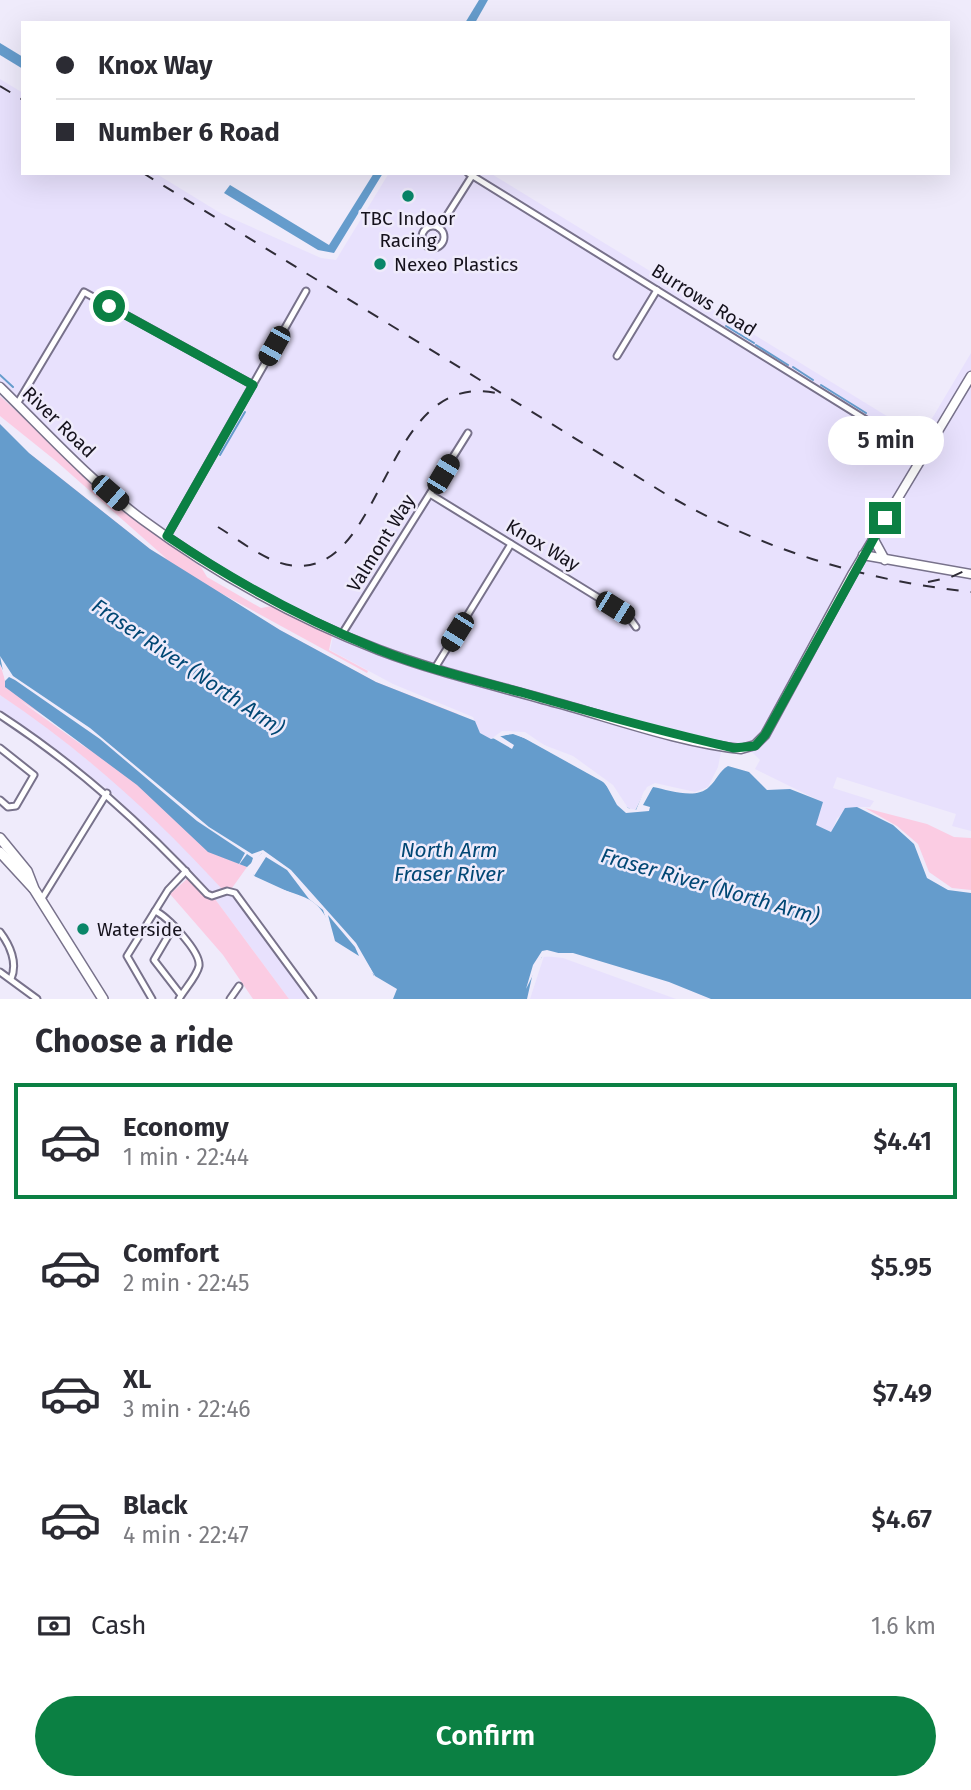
<!DOCTYPE html>
<html lang="en">
<head>
<meta charset="utf-8">
<style>
  body { margin:0; font-family:"Fira Sans",sans-serif; background:#f7f7f7; color:#2b2b33; height:100vh; display:flex; flex-direction:column; font-size:26px; white-space:nowrap }
  * { box-sizing:border-box; margin:0 }
  p { font-size:23px; color:#7c7c81 }
  .icon { flex:none; width:38px; height:38px; fill:none; stroke:currentColor; stroke-width:2; stroke-linecap:round; stroke-linejoin:round }
  .map { position:relative; height:999px; overflow:hidden }
  .sheet { display:flex; flex-direction:column; background:#fff; flex:1 }
  .sheet>* { flex:none }
  .hud { position:absolute; left:21px; top:21px; width:929px; height:154px; border-radius:0px; box-shadow:0 7px 28px #0002; display:grid; align-content:center; height:154px; padding:0 35px; background:#fff }
  .end { position:absolute; width:32px; height:32px; margin:-16px; border:9px solid #0b8043; background:#fff; box-shadow:0 0 0 4px #fff }
  .from { border-radius:50% }
  .bubble { position:absolute; height:49px; border-radius:24px; background:#fff; box-shadow:0 7px 28px #0002; font-size:23px; font-weight:600; line-height:49px; text-align:center }
  .car { position:absolute; width:21px; height:42px; margin:-21px -10px; border-radius:9px; box-shadow:0 0 5px 2px #0007; background:linear-gradient(#222 24%,#8ab4d8 0 40%,#222 0 76%,#8ab4d8 0 86%,#222 0) }
  .hud b { display:flex; align-items:center; gap:24px; height:66px; font-size:26px }
  .hud b+b { border-top:2px solid #e1e1e2 }
  .hud i { width:18px; height:18px; background:#2b2b33 }
  ul { padding:0; list-style:none }
  li { display:flex; align-items:center; gap:21px; height:116px; margin:0 14px 10px; padding:0 21px; border:4px solid transparent; border-radius:0px }
  li div { flex:1 }
  li b { display:block; font-size:26px }
  li em { font-style:normal; font-weight:600 }
  li.selected { border-color:#0b8043 }
  li>.icon { width:63px; height:63px; stroke-width:1.5 }
  h2 { padding:0 35px; font-size:32px; line-height:84px }
  .pay { display:flex; align-items:center; gap:18px; height:77px; padding:0 35px; font-size:26px }
  .pay p { margin-inline-start:auto }
  .action { display:flex; gap:14px; margin-top:auto; padding:14px 35px }
  .action a { flex:1; height:80px; border-radius:42px; background:#0b8043; color:#fff; font-size:28px; font-weight:600; line-height:80px; text-align:center }
  .map>svg:first-child { display:block }
  .built { fill:#e8e1fd }
  .green { fill:#fbcce3; fill-rule:evenodd }
  .water { fill:#659ccc }
  .pier { fill:#efebfb; fill-rule:evenodd }
  .lines { fill:none; stroke-linecap:round; stroke-linejoin:round }
  .stream { stroke:#659ccc; stroke-width:2 }
  .street-casing { stroke:#78728b; stroke-width:9 }
  .secondary-casing { stroke:#78728b; stroke-width:11 }
  .primary-casing { stroke:#78728b; stroke-width:12 }
  .street { stroke:#fff; stroke-width:5 }
  .secondary { stroke:#fff; stroke-width:8 }
  .primary { stroke:#fff; stroke-width:9 }
  .rail { stroke:#2f2c37; stroke-width:2; stroke-dasharray:12 12; stroke-linecap:butt }
  .route { stroke:#0b8043; stroke-width:9 }
  .poi-dot { fill:#098668; stroke:#efebfb; stroke-width:2.5 }
  .labels { text-anchor:middle; dominant-baseline:central; stroke-width:5; stroke-linejoin:round; paint-order:stroke }
  .poi-label { font-size:19px; fill:#15121c; stroke:#efebfb; text-anchor:start }
  .street-label { font-size:19px; fill:#15121c; stroke:#efebfb }
  .water-label { font-size:21px; font-style:italic; fill:#014774; stroke:#efebfb }
</style>
</head>
<body>
<div class="map">
<svg width="971" height="999" viewBox="0 0 971 999">
  <rect width="100%" height="100%" fill="#efebfb"/>
  <!-- built -->
  <g class="built">
    <polygon points="0,79 23,93 23,173 155,173 222,214 321,258 336,260 389,173 490,173 921,437 971,353 971,831 952,826 956,814 837,777 833,788 874,801 870,807 857,807 837,818 832,832 829,831 815,825 822,802 755,769 760,760 748,748 703,742 379,650 232,577 143,520 0,387"/>
    <polygon points="333,637 406,666 721,752 718,767 708,787 695,792 655,783 647,787 635,810 628,808 613,785 573,756 544,745 525,732 502,731 491,739 480,733 473,717 393,684 330,650"/>
    <polygon points="0,695 41,722 123,789 162,823 222,889 209,892 113,794 52,746 0,711"/>
    <polygon points="228,895 234,896 308,999 289,999 215,899"/>
    <polygon points="544,956 563,958 676,999 530,999"/>
  </g>
  <!-- green -->
  <g class="green">
    <polygon points="0,396 134,519 201,567 207,577 261,608 273,606 332,636 329,650 368,671 367,673 217,591 280,630 376,682 458,714 413,716 122,546 0,424 29,453 150,549 167,559 56,461 0,416"/>
    <path d="M0 664 5 680 9 677C31 687 49 703 68 717 131 762 187 816 253 858L248 865 225 858 247 867 232 888 222 889C154 815 84 751 0 695ZM19 700 62 727 89 750Z"/>
    <polygon points="865,808 927,824 954,837 971,838 971,890 952,888 929,872 918,844 897,826"/>
    <polygon points="188,878 205,897 215,899 289,999 253,999 223,955 170,894"/>
  </g>
  <!-- water -->
  <g class="water">
    <polygon points="479,0 488,0 475,23 465,23"/>
    <polygon points="0,43 23,57 23,69 0,55"/>
    <polygon points="374,173 383,173 334,253 318,250 224,193 230,185 329,245"/>
    <path d="M0 424 29 453 150 549 280 630 376 682 475 721 480 733 491 739 513 733C539 745 568 756 592 772 610 784 615 804 635 811L642 797 653 787C669 790 696 800 709 787 717 780 719 771 728 766L749 772 767 790 790 789 823 802 816 825 831 832 845 808 857 807 893 825 914 844 927 878 948 890 971 893V999H711L669 982 573 953H545L534 968 527 999H390L394 993 375 978 370 968 335 943C322 888 301 901 256 879L253 874 266 855 263 852 247 867 208 852 137 785 5 687V674L0 664Z"/>
  </g>
  <!-- pier -->
  <g class="pier">
    <path d="M0 656 13 676 90 728 209 827 252 854 263 850 291 870 356 943 375 976 397 989 393 999H386L389 991 373 981 374 975 366 966 335 946 323 910 309 899 287 870 266 857 254 876 300 897 281 893 255 880 252 871 265 856 262 853 250 867 253 858 247 854 238 866 245 853 197 821 100 739 15 680 9 677 5 681ZM328 915 355 947 359 956 335 941Z"/>
    <polygon points="509,731 531,738 592,770 609,784 628,808 636,810 644,791 654,785 643,805 650,807 649,811 626,813 617,805 605,783 524,738 513,734 500,736 514,745 512,749 493,738"/>
    <polygon points="547,950 566,955 542,957 526,989 533,965 542,951"/>
  </g>
  <g class="lines">
    <!-- stream -->
    <g class="stream">
      <polyline points="726,326 754,343"/>
      <polyline points="756,345 788,365"/>
      <polyline points="793,367 813,380"/>
      <polyline points="0,375 13,387"/>
      <polyline points="821,385 866,413"/>
      <polyline points="220,455 245,412"/>
    </g>
    <!-- street casing -->
    <g class="street-casing">
      <g id="street">
        <polyline points="468,173 923,455"/>
        <circle cx="433" cy="237" r="11"/>
        <polyline points="439,228 472,176"/>
        <polyline points="617,356 657,290"/>
        <polyline points="17,404 84,292 253,385"/>
        <polyline points="430,494 628,616 636,627"/>
        <polyline points="167,536 306,291"/>
        <polyline points="342,634 468,433"/>
        <polyline points="435,668 511,544"/>
        <path d="M0 715C78 766 143 825 207 894L212 896 227 891 235 893 313 999"/>
        <polyline points="0,748 34,775 16,806 8,807 0,800"/>
        <polyline points="41,900 107,793"/>
        <path d="M155 911C167 916 201 952 199 966 197 976 184 990 179 999"/>
        <polyline points="174,926 154,960 181,995"/>
        <path d="M0 932C10 945 18 963 11 979"/>
        <polyline points="0,972 37,999"/>
        <polyline points="152,999 127,956 168,890 186,871"/>
        <polyline points="230,999 239,986"/>
      </g>
    </g>
    <!-- secondary casing -->
    <g class="secondary-casing">
      <g id="secondary">
        <path d="M0 387C46 432 91 482 143 520 215 573 296 618 379 650 437 672 498 686 557 703 615 719 682 743 741 749L755 745 765 735 853 573 971 376"/>
        <polyline points="873,538 885,560"/>
        <polyline points="863,555 971,574"/>
      </g>
    </g>
    <!-- primary casing -->
    <g class="primary-casing">
      <g id="primary">
        <polyline points="0,838 27,871 34,889 103,999"/>
        <polyline points="0,852 33,888"/>
      </g>
    </g>
    <!-- street -->
    <use href="#street" class="street"/>
    <!-- secondary -->
    <use href="#secondary" class="secondary"/>
    <!-- primary -->
    <use href="#primary" class="primary"/>
    <!-- rail -->
    <g class="rail">
      <polyline points="0,86 23,100"/>
      <path d="M143 173 664 493C761 549 860 580 971 592"/>
      <path d="M218 527C241 541 270 566 299 566 386 567 385 370 496 393"/>
      <polyline points="928,582 951,577 971,568"/>
    </g>
  </g>
  <g class="lines">
    <!-- route -->
    <path class="route" d="M109 306 253 385 167 536C232 580 303 619 377 649 424 668 475 680 524 693 594 713 663 732 734 748L755 746 765 735 885 518"/>
  </g>
  <!-- markers -->
  <g class="poi-dot">
    <circle cx="408" cy="196" r="7"/>
    <circle cx="380" cy="264" r="7"/>
    <circle cx="83" cy="929" r="7"/>
  </g>
  <g class="labels">
    <!-- poi labels -->
    <g class="poi-label">
      <text x="408" y="218" text-anchor="middle">TBC Indoor<tspan x="408" dy="22">Racing</tspan></text>
      <text x="394" y="264">Nexeo Plastics</text>
      <text x="97" y="929">Waterside</text>
    </g>
    <!-- street labels -->
    <g class="street-label">
      <text transform="translate(704 300) rotate(32)">Burrows Road</text>
      <text transform="translate(59 422) rotate(44)">River Road</text>
      <text transform="translate(381 543) rotate(-58)">Valmont Way</text>
      <text transform="translate(543 545) rotate(31)">Knox Way</text>
    </g>
    <!-- water labels -->
    <g class="water-label">
      <text transform="translate(188 667) rotate(34)">Fraser River (North Arm)</text>
      <text x="449" y="850">North Arm<tspan x="449" dy="24">Fraser River</tspan></text>
      <text transform="translate(710 886) rotate(16)">Fraser River (North Arm)</text>
    </g>
  </g>
</svg>
<i class="end from" style="left:109px;top:306px"></i>
<i class="end" style="left:885px;top:518px"></i>
<div class="bubble" style="left:828px;top:416px;width:116px">5 min</div>
<i class="car" style="left:274px;top:346px;rotate:209deg"></i>
<i class="car" style="left:443px;top:474px;rotate:31deg"></i>
<i class="car" style="left:110px;top:493px;rotate:131deg"></i>
<i class="car" style="left:615px;top:608px;rotate:122deg"></i>
<i class="car" style="left:457px;top:632px;rotate:212deg"></i>
<div class="hud">
<b><i class="from"></i>Knox Way</b>
<b><i></i>Number 6 Road</b>
</div>
</div>
<section class="sheet">
<h2>Choose a ride</h2>
<ul>
<li class="selected"><svg class="icon" aria-label="car" viewBox="0 0 24 24"><path d="M5 17H2v-5l4-1 3-4h7l3 4 3 1v5h-3M9 17h6M6 11h13"/><circle cx="7" cy="17" r="2"/><circle cx="17" cy="17" r="2"/></svg><div><b>Economy</b><p>1 min · 22:44</p></div><em>$4.41</em></li>
<li><svg class="icon" aria-label="car" viewBox="0 0 24 24"><path d="M5 17H2v-5l4-1 3-4h7l3 4 3 1v5h-3M9 17h6M6 11h13"/><circle cx="7" cy="17" r="2"/><circle cx="17" cy="17" r="2"/></svg><div><b>Comfort</b><p>2 min · 22:45</p></div><em>$5.95</em></li>
<li><svg class="icon" aria-label="car" viewBox="0 0 24 24"><path d="M5 17H2v-5l4-1 3-4h7l3 4 3 1v5h-3M9 17h6M6 11h13"/><circle cx="7" cy="17" r="2"/><circle cx="17" cy="17" r="2"/></svg><div><b>XL</b><p>3 min · 22:46</p></div><em>$7.49</em></li>
<li><svg class="icon" aria-label="car" viewBox="0 0 24 24"><path d="M5 17H2v-5l4-1 3-4h7l3 4 3 1v5h-3M9 17h6M6 11h13"/><circle cx="7" cy="17" r="2"/><circle cx="17" cy="17" r="2"/></svg><div><b>Black</b><p>4 min · 22:47</p></div><em>$4.67</em></li>
</ul>
<div class="pay"><svg class="icon" aria-label="cash" viewBox="0 0 24 24"><path d="M3 7h18v10H3z"/><circle cx="12" cy="12" r="2"/></svg>Cash<p>1.6 km</p></div>
<div class="action"><a>Confirm</a></div>
</section>
</body>
</html>
